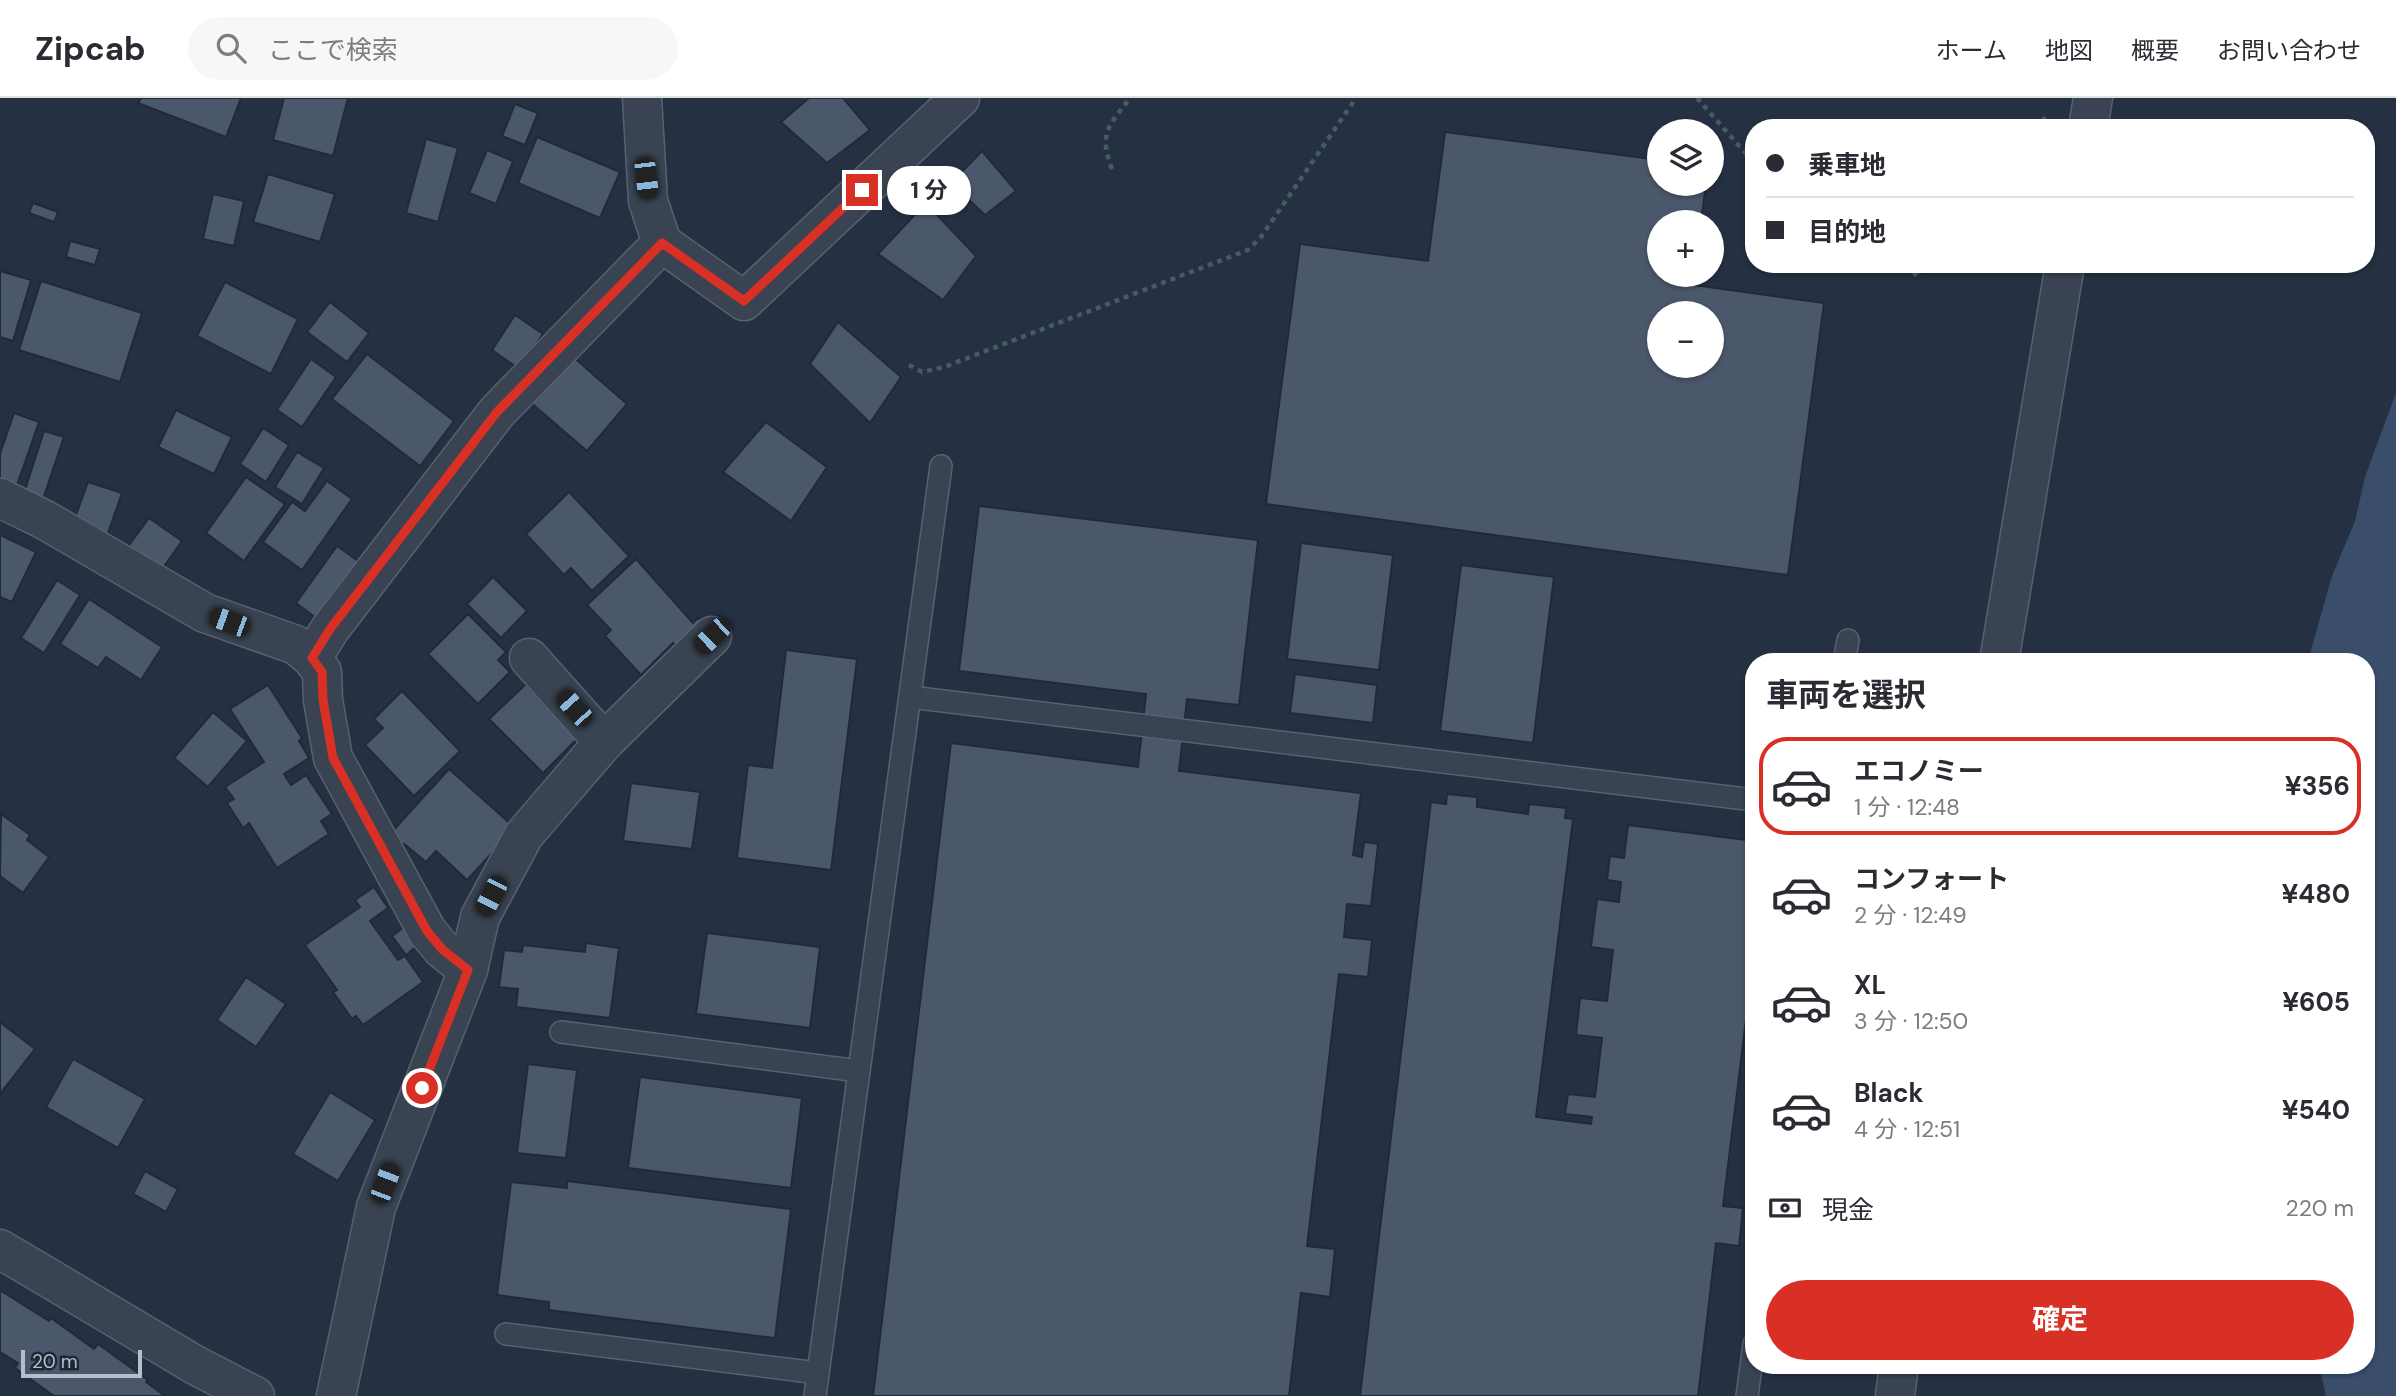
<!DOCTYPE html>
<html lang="ja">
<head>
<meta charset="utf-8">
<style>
  body { margin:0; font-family:"DM Sans","Noto Sans JP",sans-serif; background:#f7f7f7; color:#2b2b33; height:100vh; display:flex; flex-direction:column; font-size:26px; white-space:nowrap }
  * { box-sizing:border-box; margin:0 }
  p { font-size:23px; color:#7c7c81 }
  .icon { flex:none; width:38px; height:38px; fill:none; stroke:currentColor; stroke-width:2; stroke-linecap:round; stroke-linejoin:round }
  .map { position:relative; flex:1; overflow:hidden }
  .drawer { position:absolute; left:1745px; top:555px; width:630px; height:721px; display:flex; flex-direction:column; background:#fff; border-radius:28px; box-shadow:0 2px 5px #0004 }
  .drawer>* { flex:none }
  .top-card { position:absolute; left:1745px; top:21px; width:630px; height:154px; border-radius:28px; box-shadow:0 2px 5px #0004; display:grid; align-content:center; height:154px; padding:0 21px; background:#fff }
  .fabs { position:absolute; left:1647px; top:21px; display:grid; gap:14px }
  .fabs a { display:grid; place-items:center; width:77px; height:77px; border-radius:50%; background:#fff; box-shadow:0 2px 5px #0004; font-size:35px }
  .scale { position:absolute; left:21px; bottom:18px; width:121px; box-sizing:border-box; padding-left:7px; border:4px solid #b6becc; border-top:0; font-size:19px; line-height:24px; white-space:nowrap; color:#b6becc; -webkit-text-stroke:5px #1e2837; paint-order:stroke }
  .end { position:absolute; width:32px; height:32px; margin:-16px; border:9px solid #d93025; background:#fff; box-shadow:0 0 0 4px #fff }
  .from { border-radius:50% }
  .bubble { position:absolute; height:49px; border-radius:24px; background:#fff; box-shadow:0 2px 5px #0004; font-size:23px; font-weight:700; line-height:49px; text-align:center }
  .car { position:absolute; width:21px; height:42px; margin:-21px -10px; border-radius:9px; box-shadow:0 0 5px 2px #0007; background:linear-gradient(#222 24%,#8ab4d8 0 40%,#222 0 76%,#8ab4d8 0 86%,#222 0) }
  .top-card b { display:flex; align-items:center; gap:24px; height:66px; font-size:26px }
  .top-card b+b { border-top:2px solid #e1e1e2 }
  .top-card i { width:18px; height:18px; background:#2b2b33 }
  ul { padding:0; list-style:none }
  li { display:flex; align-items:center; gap:21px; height:98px; margin:0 14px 10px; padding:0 7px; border:4px solid transparent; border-radius:28px }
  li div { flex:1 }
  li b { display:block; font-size:26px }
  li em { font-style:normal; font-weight:700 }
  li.selected { border-color:#d93025 }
  li>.icon { width:63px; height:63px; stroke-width:1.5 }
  h2 { padding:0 21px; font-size:32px; line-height:84px }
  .pay { display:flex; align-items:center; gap:18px; height:77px; padding:0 21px; font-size:26px }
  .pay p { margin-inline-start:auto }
  .button { display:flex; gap:14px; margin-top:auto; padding:14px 21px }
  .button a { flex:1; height:80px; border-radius:42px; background:#d93025; color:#fff; font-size:28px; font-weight:700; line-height:80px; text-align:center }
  header { display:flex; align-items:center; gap:42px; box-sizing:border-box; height:98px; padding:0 35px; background:#fff; border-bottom:2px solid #e1e1e2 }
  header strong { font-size:33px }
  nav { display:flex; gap:38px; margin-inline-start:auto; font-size:24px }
  .search { width:490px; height:63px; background:#f7f7f7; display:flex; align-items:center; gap:18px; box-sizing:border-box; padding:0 24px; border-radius:38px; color:#7c7c81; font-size:26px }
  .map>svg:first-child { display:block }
  .water { fill:#3a4e6b }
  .building { fill:#4b586b; stroke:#202a39; stroke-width:2; fill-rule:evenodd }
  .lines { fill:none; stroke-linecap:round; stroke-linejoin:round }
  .lane-casing { stroke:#57616f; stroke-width:24 }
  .street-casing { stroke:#57616f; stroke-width:41 }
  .path { stroke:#455c60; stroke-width:4.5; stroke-dasharray:5 5; stroke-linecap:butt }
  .lane { stroke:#394351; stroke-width:21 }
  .street { stroke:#394351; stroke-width:38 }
  .route { stroke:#d93025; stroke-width:9 }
</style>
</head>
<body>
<header>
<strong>Zipcab</strong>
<div class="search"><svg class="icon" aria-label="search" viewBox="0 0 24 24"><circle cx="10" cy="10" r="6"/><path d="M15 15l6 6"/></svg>ここで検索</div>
<nav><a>ホーム</a><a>地図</a><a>概要</a><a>お問い合わせ</a></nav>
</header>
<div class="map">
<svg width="2396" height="1298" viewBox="0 0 2396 1298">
  <rect width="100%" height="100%" fill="#253142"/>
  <!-- water -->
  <polygon class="water" points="2396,295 2396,1298 2326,1298 2319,1267 2366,1267 2366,564 2308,563 2332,478 2355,423 2365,379"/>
  <!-- building -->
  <g class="building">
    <polygon points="141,0 241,0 226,39 138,5"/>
    <polygon points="284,0 348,0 333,58 273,42"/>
    <polygon points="809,0 843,0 870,32 827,65 781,24"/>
    <polygon points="515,6 538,15 525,47 502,38"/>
    <path d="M1445 34 1659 62V86H1706L1701 124H1659V177H1694L1693 187 1824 205 1788 477 1266 406 1300 146 1428 163ZM1659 215H1712V268H1659Z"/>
    <polygon points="537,39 620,74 600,120 518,85"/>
    <polygon points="426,41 458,50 438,124 406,115"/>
    <polygon points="487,52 513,63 496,106 469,95"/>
    <polygon points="982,53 1016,93 985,117 951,85"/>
    <polygon points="268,76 335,96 320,144 253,124"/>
    <polygon points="213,96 244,103 234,148 203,141"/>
    <polygon points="919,98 976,158 943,202 878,156 923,108"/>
    <polygon points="33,105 58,114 54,124 29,115"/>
    <polygon points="70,143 100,151 95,167 66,159"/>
    <polygon points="1892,166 1931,166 1915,181 1903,168 1898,172"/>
    <polygon points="0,173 31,182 13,243 0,239"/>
    <polygon points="41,183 142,215 120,284 19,252"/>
    <polygon points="225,184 298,221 271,276 197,238"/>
    <polygon points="330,204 369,235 347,264 307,234"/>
    <polygon points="515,217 543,236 519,271 492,252"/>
    <polygon points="838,224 901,279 870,325 810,266"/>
    <polygon points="367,256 454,323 420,368 332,301"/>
    <polygon points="571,257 627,306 587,353 530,304"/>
    <polygon points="311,261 336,279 302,329 277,312"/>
    <polygon points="176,312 232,339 214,376 158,349"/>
    <polygon points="14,315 39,324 17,387 0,381 0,356"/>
    <polygon points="766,324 827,369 791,423 723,374"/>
    <polygon points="263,330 289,347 266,384 240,366"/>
    <polygon points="44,333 64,339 43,401 24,395"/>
    <polygon points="297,354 324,370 302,406 275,389"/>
    <polygon points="246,379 285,406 244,463 206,435"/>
    <polygon points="327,383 352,401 302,472 263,444 292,404 305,413"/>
    <polygon points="88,384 122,395 106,441 72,428"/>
    <polygon points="569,394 629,458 592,493 571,470 564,477 526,436"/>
    <polygon points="979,408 1258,442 1239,607 1187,601 1179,673 1361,695 1353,757 1362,759 1364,744 1378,746 1371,808 1347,806 1344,839 1372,842 1368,879 1339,876 1307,1148 1335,1151 1330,1199 1301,1195 1289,1298 873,1298 951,645 1138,669 1146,596 959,573"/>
    <polygon points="149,420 182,443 158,477 124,454"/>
    <polygon points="0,437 36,454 12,504 0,499"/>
    <polygon points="1301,445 1393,457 1379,572 1287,561"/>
    <polygon points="337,448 361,465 320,523 296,505"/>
    <polygon points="636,461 693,525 698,520 707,530 682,554 673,545 641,577 605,538 611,532 587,507"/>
    <polygon points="1461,467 1554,479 1533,645 1440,633"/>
    <polygon points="493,479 527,513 501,540 467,506"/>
    <polygon points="57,482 80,497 44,555 21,540"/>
    <polygon points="89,501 162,549 141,582 106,559 98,570 60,546"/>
    <polygon points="468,516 506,554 498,562 510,574 478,606 428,556"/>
    <polygon points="786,552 857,561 831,772 737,760 748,667 772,670"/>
    <polygon points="1295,576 1377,587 1373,625 1290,615"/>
    <polygon points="526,586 577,641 543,675 489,621"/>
    <polygon points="268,587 302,640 299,643 309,660 284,676 291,687 306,677 332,716 321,723 329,736 277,770 249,725 243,730 227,705 234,701 225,689 264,664 230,611"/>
    <polygon points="402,593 460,653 414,698 365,647 383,630 374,621"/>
    <polygon points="213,614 247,643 208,689 174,660"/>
    <polygon points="449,671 515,730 467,782 436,753 426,764 404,746 398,753 389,737"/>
    <polygon points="631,685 700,694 692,751 623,743"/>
    <polygon points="1447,696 1477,699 1477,709 1528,716 1529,706 1566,710 1565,720 1573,721 1536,1019 1591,1026 1592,1019 1565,1016 1568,996 1595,999 1602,940 1576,937 1580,900 1607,903 1613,852 1591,849 1597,801 1619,804 1621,784 1607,782 1610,758 1624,760 1628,727 1754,743 1754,857 1723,1108 1743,1110 1739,1148 1716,1145 1698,1298 1360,1298 1431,704 1446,706"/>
    <polygon points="1,716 30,737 27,742 49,759 23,795 0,778"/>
    <polygon points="374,789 388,810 370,823 398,862 405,858 423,884 363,927 356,918 352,921 333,894 337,892 305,847 360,809 355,802"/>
    <polygon points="404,829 417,848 406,857 392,838"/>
    <polygon points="707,835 820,849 810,930 696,916"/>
    <polygon points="586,845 619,850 610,920 516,909 518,891 499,889 504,852 522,854 523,847 585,854"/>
    <polygon points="246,879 286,906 256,949 217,922"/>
    <polygon points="0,924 35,951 0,996"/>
    <polygon points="73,961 145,1001 118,1050 46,1009"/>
    <polygon points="528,966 577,972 566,1060 517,1055"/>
    <polygon points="640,979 802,1000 791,1090 628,1070"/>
    <polygon points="330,994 375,1022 338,1083 293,1056"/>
    <polygon points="145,1073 178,1091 166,1114 133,1096"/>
    <polygon points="567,1083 791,1111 775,1240 549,1212 549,1204 497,1197 511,1084 567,1090"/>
    <polygon points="0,1192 49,1223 51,1220 94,1251 98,1246 148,1282 146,1284 165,1298 54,1298 15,1270 18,1265 0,1254"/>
  </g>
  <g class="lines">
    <!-- lane casing -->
    <g class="lane-casing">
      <g id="lane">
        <polyline points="1844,564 1848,542"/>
        <polyline points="910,599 1754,702"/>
        <polyline points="561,934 859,973"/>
        <polyline points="506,1236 818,1275"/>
        <polyline points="815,1298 941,368"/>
        <polyline points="1747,1298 1754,1246"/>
      </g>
    </g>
    <!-- street casing -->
    <g class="street-casing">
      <g id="street">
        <polyline points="642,0 648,103 662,145"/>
        <polyline points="2088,30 2093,0"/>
        <polyline points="0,400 45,422 205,515 296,547 312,560 322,574 323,602 333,660 427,833 442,851 468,872"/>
        <polyline points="312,560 330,531 497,314 662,145 744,203 960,0"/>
        <polyline points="529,560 604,644"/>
        <polyline points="1999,564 2065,166"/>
        <polyline points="0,1151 195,1267 255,1298"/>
        <polyline points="336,1298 376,1109 468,872 480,819 524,737 604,644 712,538"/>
        <polyline points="1895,1298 1899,1267"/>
      </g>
    </g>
    <!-- path -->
    <g class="path">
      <polyline points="1697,0 1754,65"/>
      <polyline points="2035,30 2048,17"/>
      <path d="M1112 71C1098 35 1109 28 1130 0"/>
      <polyline points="909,267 922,274 944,269 1248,152 1261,139 1356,0"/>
    </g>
    <!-- lane -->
    <use href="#lane" class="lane"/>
    <!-- street -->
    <use href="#street" class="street"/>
  </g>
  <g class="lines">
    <!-- route -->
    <polyline class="route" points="422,990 468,872 442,851 427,833 333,660 323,602 322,574 312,560 330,531 497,314 662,145 744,203 862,92"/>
  </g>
</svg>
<div class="fabs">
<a><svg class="icon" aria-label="layers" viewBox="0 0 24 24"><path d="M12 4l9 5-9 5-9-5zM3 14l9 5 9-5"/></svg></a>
<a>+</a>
<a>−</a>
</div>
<div class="scale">20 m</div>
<i class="end from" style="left:422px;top:990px"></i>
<i class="end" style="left:862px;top:92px"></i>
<div class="bubble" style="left:887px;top:68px;width:84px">1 分</div>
<i class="car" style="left:646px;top:80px;rotate:173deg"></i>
<i class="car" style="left:229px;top:524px;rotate:290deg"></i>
<i class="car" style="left:712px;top:538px;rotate:226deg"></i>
<i class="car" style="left:574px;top:610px;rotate:318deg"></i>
<i class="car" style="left:491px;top:798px;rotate:207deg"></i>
<i class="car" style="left:385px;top:1085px;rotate:21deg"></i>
<div class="top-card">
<b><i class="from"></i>乗車地</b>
<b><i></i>目的地</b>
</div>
<section class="drawer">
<h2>車両を選択</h2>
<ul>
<li class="selected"><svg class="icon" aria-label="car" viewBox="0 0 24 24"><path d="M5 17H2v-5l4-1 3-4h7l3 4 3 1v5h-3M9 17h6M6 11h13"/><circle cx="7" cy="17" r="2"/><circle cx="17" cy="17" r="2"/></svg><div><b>エコノミー</b><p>1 分 · 12:48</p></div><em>¥356</em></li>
<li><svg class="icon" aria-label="car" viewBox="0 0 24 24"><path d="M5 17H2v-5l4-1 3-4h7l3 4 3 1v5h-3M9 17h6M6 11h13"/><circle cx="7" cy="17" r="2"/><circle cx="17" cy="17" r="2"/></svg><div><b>コンフォート</b><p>2 分 · 12:49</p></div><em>¥480</em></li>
<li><svg class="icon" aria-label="car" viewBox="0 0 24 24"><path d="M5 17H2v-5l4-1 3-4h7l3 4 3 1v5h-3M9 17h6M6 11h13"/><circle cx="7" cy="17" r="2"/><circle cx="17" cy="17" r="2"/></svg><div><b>XL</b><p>3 分 · 12:50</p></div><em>¥605</em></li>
<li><svg class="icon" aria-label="car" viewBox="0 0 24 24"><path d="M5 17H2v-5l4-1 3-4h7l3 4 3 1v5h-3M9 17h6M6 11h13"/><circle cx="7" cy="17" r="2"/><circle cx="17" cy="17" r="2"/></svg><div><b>Black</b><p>4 分 · 12:51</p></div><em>¥540</em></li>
</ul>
<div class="pay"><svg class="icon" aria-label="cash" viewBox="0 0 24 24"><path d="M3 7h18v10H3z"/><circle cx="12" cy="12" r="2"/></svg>現金<p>220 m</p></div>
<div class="button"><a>確定</a></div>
</section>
</div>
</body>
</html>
